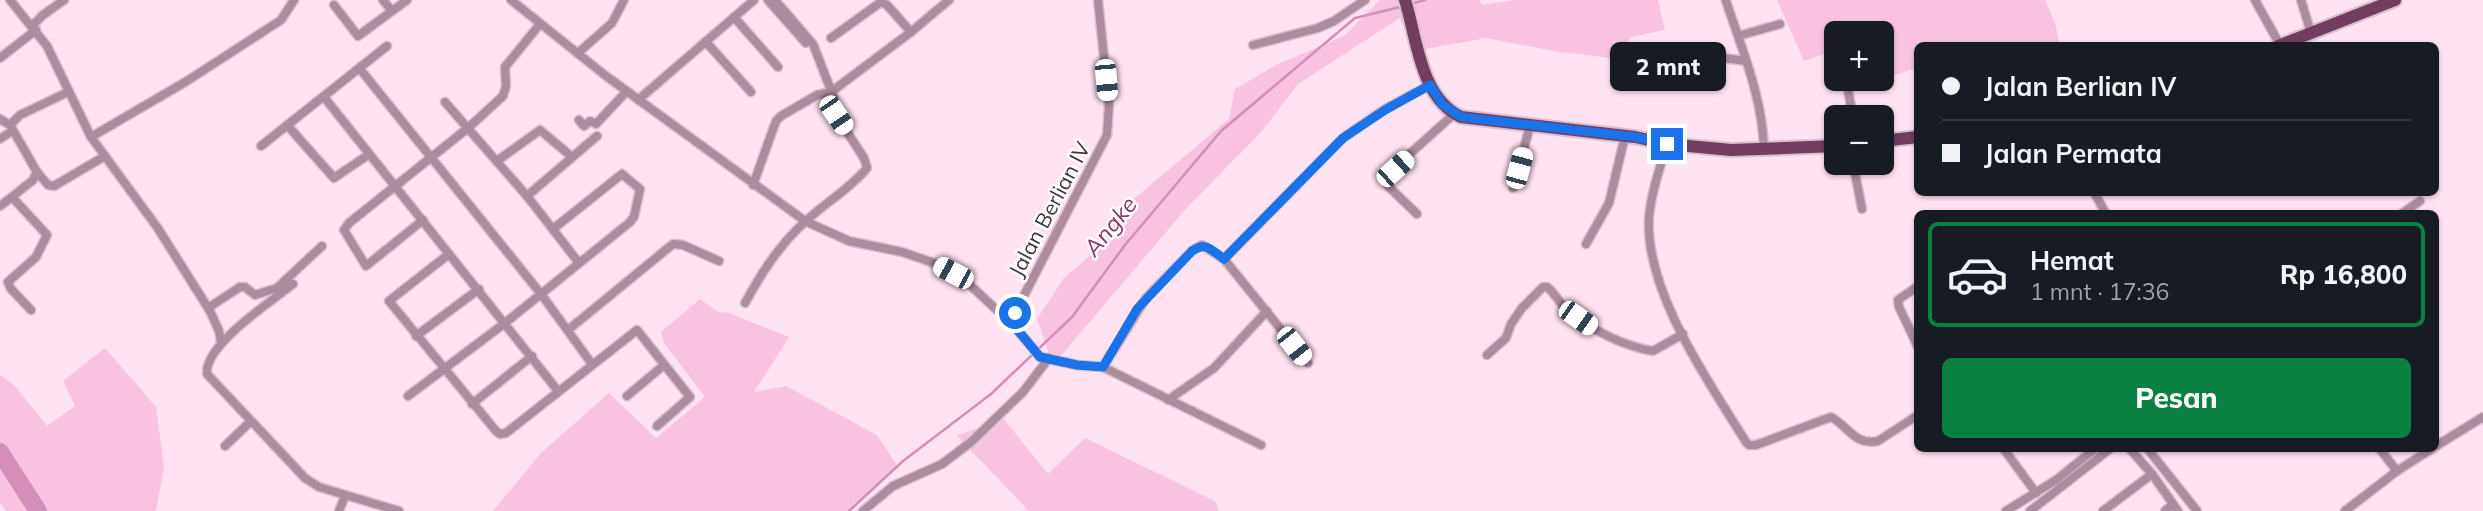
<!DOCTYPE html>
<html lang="id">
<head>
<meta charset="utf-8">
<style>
  body { margin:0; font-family:Mulish,sans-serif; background:#242831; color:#f1f3f6; height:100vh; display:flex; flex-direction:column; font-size:26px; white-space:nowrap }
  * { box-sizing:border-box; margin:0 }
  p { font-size:23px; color:#9ea1a6 }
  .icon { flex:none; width:38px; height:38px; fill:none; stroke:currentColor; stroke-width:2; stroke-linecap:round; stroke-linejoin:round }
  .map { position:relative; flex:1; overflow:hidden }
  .side { position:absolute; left:1914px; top:210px; width:525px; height:242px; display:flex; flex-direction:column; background:#171b24; border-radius:10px; box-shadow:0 2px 5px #0004 }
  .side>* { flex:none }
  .hud { position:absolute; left:1914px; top:42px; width:525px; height:154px; border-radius:10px; box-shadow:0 2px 5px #0004; display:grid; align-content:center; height:154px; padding:0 28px; background:#171b24 }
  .fabs { position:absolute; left:1824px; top:21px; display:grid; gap:14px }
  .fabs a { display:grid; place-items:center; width:70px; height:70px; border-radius:10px; background:#171b24; box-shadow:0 2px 5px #0004; font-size:35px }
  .end { position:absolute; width:32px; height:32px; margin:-16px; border:9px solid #1a73e8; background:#fff; box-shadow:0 0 0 4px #fff }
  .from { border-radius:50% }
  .bubble { position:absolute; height:49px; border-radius:10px; background:#171b24; box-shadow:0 2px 5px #0004; font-size:23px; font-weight:800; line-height:49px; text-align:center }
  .car { position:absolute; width:21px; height:42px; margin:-21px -10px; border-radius:9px; box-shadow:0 0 5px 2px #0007; background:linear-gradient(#fff 24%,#345 0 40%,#fff 0 76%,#345 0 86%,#fff 0) }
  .hud b { display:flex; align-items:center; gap:24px; height:66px; font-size:26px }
  .hud b+b { border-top:2px solid #363941 }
  .hud i { width:18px; height:18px; background:#f1f3f6 }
  ul { padding:12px 0 0; list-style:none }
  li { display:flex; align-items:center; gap:21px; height:105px; margin:0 14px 10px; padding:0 14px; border:4px solid transparent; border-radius:10px }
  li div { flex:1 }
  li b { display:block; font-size:26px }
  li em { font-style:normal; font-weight:800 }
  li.selected { border-color:#0b8043 }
  li>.icon { width:63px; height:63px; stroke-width:1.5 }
  .primary-button { display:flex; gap:14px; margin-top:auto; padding:14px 28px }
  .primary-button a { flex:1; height:80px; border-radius:10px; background:#0b8043; color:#fff; font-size:28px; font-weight:800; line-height:80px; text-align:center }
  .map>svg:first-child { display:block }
  .green { fill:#f9c2e1 }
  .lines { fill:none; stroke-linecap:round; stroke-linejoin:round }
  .stream { stroke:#d58eb8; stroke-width:2.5 }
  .river { stroke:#d58eb8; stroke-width:18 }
  .minor-casing { stroke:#d9c0cd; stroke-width:11 }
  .primary-casing { stroke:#d9c0cd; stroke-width:16 }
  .minor { stroke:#ac8c9e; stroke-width:8 }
  .primary { stroke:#723d5e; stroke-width:12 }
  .route { stroke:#1a73e8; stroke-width:9 }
  .labels { text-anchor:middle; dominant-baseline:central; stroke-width:5; stroke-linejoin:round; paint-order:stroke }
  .street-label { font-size:21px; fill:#41343b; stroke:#fff }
  .water-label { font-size:23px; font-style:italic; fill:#863369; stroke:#fff }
</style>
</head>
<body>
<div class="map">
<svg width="2483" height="511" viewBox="0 0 2483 511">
  <rect width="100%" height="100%" fill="#ffe3f2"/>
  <!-- green -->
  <g class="green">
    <polygon points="1380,0 1480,0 1482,5 1515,0 1658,0 1665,30 1631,37 1620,59 1559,52 1486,38 1415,51 1400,18 1298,84 1262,131 1184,211 1053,365 1037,319 1064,278 1099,248 1122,209 1229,119 1235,89 1278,64 1344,36"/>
    <polygon points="1777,0 2045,0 2056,26 2059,43 2050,46 1918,46 1918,76 1914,69 1871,82 1870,79 1881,79 1881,33 1836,33 1836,50 1804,61"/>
    <polygon points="700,299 718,312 729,313 789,337 754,392 786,386 877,435 898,467 851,511 493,511 541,453 609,393 656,438 705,397 664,343 661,332"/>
    <polygon points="105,348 156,407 164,467 156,511 6,511 0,502 0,375 15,386 47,426 75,406 63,381"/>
    <polygon points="1003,418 1048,474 1085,438 1215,501 1219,511 1029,511 957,436"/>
  </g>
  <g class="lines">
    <!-- stream -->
    <g class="stream">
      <polyline points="1410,4 1425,0"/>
      <polyline points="849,511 903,461 991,394 1072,317 1125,245 1221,131 1355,18 1404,6"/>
    </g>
    <!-- river -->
    <polyline class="river" points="0,452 38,511"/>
    <!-- minor casing -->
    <g class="minor-casing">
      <g id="minor">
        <polyline points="10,0 47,46 91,137 157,227 210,311 219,331 221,342"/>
        <polyline points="383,0 392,11"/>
        <polyline points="511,0 606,76 805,221 849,241 902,252 934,263 970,285 1015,327"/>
        <polyline points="768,0 806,43"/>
        <polyline points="1098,0 1109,105 1107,135 1015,313 1015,327 1040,357 1077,365 1103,367 1261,445"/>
        <polyline points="2255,0 2280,45"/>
        <polyline points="2301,0 2311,33"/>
        <path d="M1726 1C1742 49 1763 99 1764 150"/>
        <polyline points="334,5 358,36 407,0"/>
        <polyline points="734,17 778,67"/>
        <polyline points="32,26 43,15 64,0"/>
        <polyline points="1738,36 1780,24"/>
        <polyline points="831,38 881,2 887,5 911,32"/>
        <polyline points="706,42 751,92"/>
        <polyline points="1253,45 1318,28 1334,21 1365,0"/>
        <polyline points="578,53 612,23 624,0"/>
        <polyline points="1702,55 1746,61"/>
        <polyline points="0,58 36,30"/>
        <polyline points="360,69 541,294 592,364"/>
        <polyline points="1846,79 1853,117"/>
        <polyline points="324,97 558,391"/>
        <polyline points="638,100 754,0"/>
        <polyline points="445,102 527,196 579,263"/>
        <polyline points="0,119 10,125"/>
        <polyline points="579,120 584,126 590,121 596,124 627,91"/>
        <polyline points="287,125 334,178 368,155"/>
        <polyline points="91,137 187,81 281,20 294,0"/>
        <polyline points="0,139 12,131"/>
        <path d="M1667 144C1660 168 1651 193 1649 218 1645 291 1708 381 1746 442L1749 445H1756L1831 417C1848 426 1855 446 1878 441L1918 415"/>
        <polyline points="261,146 387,46"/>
        <polyline points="497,161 540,130 572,157"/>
        <polyline points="1853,163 1862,209"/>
        <polyline points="37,172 48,185 54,186 105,156"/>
        <polyline points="753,185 776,121 781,116 817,95 831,92 911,32 949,0"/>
        <polyline points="1513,188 1530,126"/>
        <polyline points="2094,192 2106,214"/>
        <polyline points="527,196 597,136"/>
        <polyline points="0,206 12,197"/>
        <polyline points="1417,214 1388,186 1384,177 1454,114"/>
        <polyline points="2401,214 2420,201"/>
        <polyline points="423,220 366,266 344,230 349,223 468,128 503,96 506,86 505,67 540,24"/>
        <polyline points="1586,244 1609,203 1625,136"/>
        <polyline points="449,254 389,301 496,431 500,434 506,433 637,330 690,397 657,426"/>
        <polyline points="1224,259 1343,138 1385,109 1430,85"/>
        <path d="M293 284C272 301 204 345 207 374L305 478 319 487 399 511"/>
        <polyline points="1918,286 1898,300 1899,307 1918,347"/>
        <path d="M745 303C762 272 780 244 806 221 825 203 851 188 867 168L864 158 836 115 834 98 813 44 775 0"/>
        <polyline points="208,308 240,287 245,287 255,295 277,288 322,246"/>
        <polyline points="31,310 11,289 8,282 36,257 47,235 12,197 33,180 37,172 10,125 20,115 68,92"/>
        <polyline points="568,330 673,244 683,245 719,261"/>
        <polyline points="416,336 479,289"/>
        <path d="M1487 355 1506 338 1511 324 1522 308 1543 287H1547C1555 293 1560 304 1568 311 1592 330 1623 346 1653 351L1683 334"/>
        <polyline points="1103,367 1146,298 1192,251 1202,245 1224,259 1308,363"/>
        <polyline points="408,396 505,323 629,223 634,217 640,189 622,174 553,229"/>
        <polyline points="627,396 664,365"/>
        <polyline points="1168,400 1214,368 1267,311"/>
        <polyline points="472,404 532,356"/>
        <polyline points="225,446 250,422"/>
        <polyline points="2436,446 2483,417"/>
        <polyline points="2003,448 2036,493"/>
        <polyline points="2129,448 2152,474 2178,511"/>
        <polyline points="2147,448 2197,511"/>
        <polyline points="2379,448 2397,471"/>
        <polyline points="339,511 345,496"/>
        <polyline points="863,511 893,486 942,464 971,442 1023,392 1049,358"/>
        <polyline points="2006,511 2056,480 2096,448"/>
        <polyline points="2030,511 2111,448"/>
        <polyline points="2103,511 2152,474"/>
        <polyline points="2165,511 2173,504"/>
        <polyline points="2345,511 2397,471 2433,448"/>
      </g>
    </g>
    <!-- primary casing -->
    <g class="primary-casing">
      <g id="primary">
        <path d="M1405 0C1417 38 1420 98 1461 117L1635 137 1667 144 1731 150 1836 146"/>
        <polyline points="2278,46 2395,0"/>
        <polyline points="1881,141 1918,137"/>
      </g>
    </g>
    <!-- minor -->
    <use href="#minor" class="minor"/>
    <!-- primary -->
    <use href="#primary" class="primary"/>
  </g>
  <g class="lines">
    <!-- route -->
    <path class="route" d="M1015 313V327L1040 357 1077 365 1103 367 1137 309 1192 251C1206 241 1211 250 1224 259L1343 138 1385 110 1430 85 1442 104 1461 117 1635 137 1667 144"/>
  </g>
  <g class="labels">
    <!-- street labels -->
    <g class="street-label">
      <text transform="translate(1049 209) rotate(-62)">Jalan Berlian IV</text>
    </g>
    <!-- water labels -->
    <g class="water-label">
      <text transform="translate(1110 226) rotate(-51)">Angke</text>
    </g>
  </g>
</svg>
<div class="fabs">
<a>+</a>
<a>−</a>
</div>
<i class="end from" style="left:1015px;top:313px"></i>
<i class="end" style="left:1667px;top:144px"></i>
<div class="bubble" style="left:1610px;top:42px;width:116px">2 mnt</div>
<i class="car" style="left:1106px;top:80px;rotate:175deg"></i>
<i class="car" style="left:836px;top:115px;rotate:146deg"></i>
<i class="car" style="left:1519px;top:168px;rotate:15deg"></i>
<i class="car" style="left:1395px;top:169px;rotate:48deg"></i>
<i class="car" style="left:953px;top:273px;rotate:298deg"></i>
<i class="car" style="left:1578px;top:318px;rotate:125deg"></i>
<i class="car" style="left:1294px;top:346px;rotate:142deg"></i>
<div class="hud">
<b><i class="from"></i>Jalan Berlian IV</b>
<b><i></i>Jalan Permata</b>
</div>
<section class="side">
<ul>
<li class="selected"><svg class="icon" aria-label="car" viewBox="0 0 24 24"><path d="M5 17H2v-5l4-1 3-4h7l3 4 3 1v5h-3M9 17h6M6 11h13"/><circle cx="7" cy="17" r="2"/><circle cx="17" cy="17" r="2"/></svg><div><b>Hemat</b><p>1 mnt · 17:36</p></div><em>Rp 16,800</em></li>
</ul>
<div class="primary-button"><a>Pesan</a></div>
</section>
</div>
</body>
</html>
